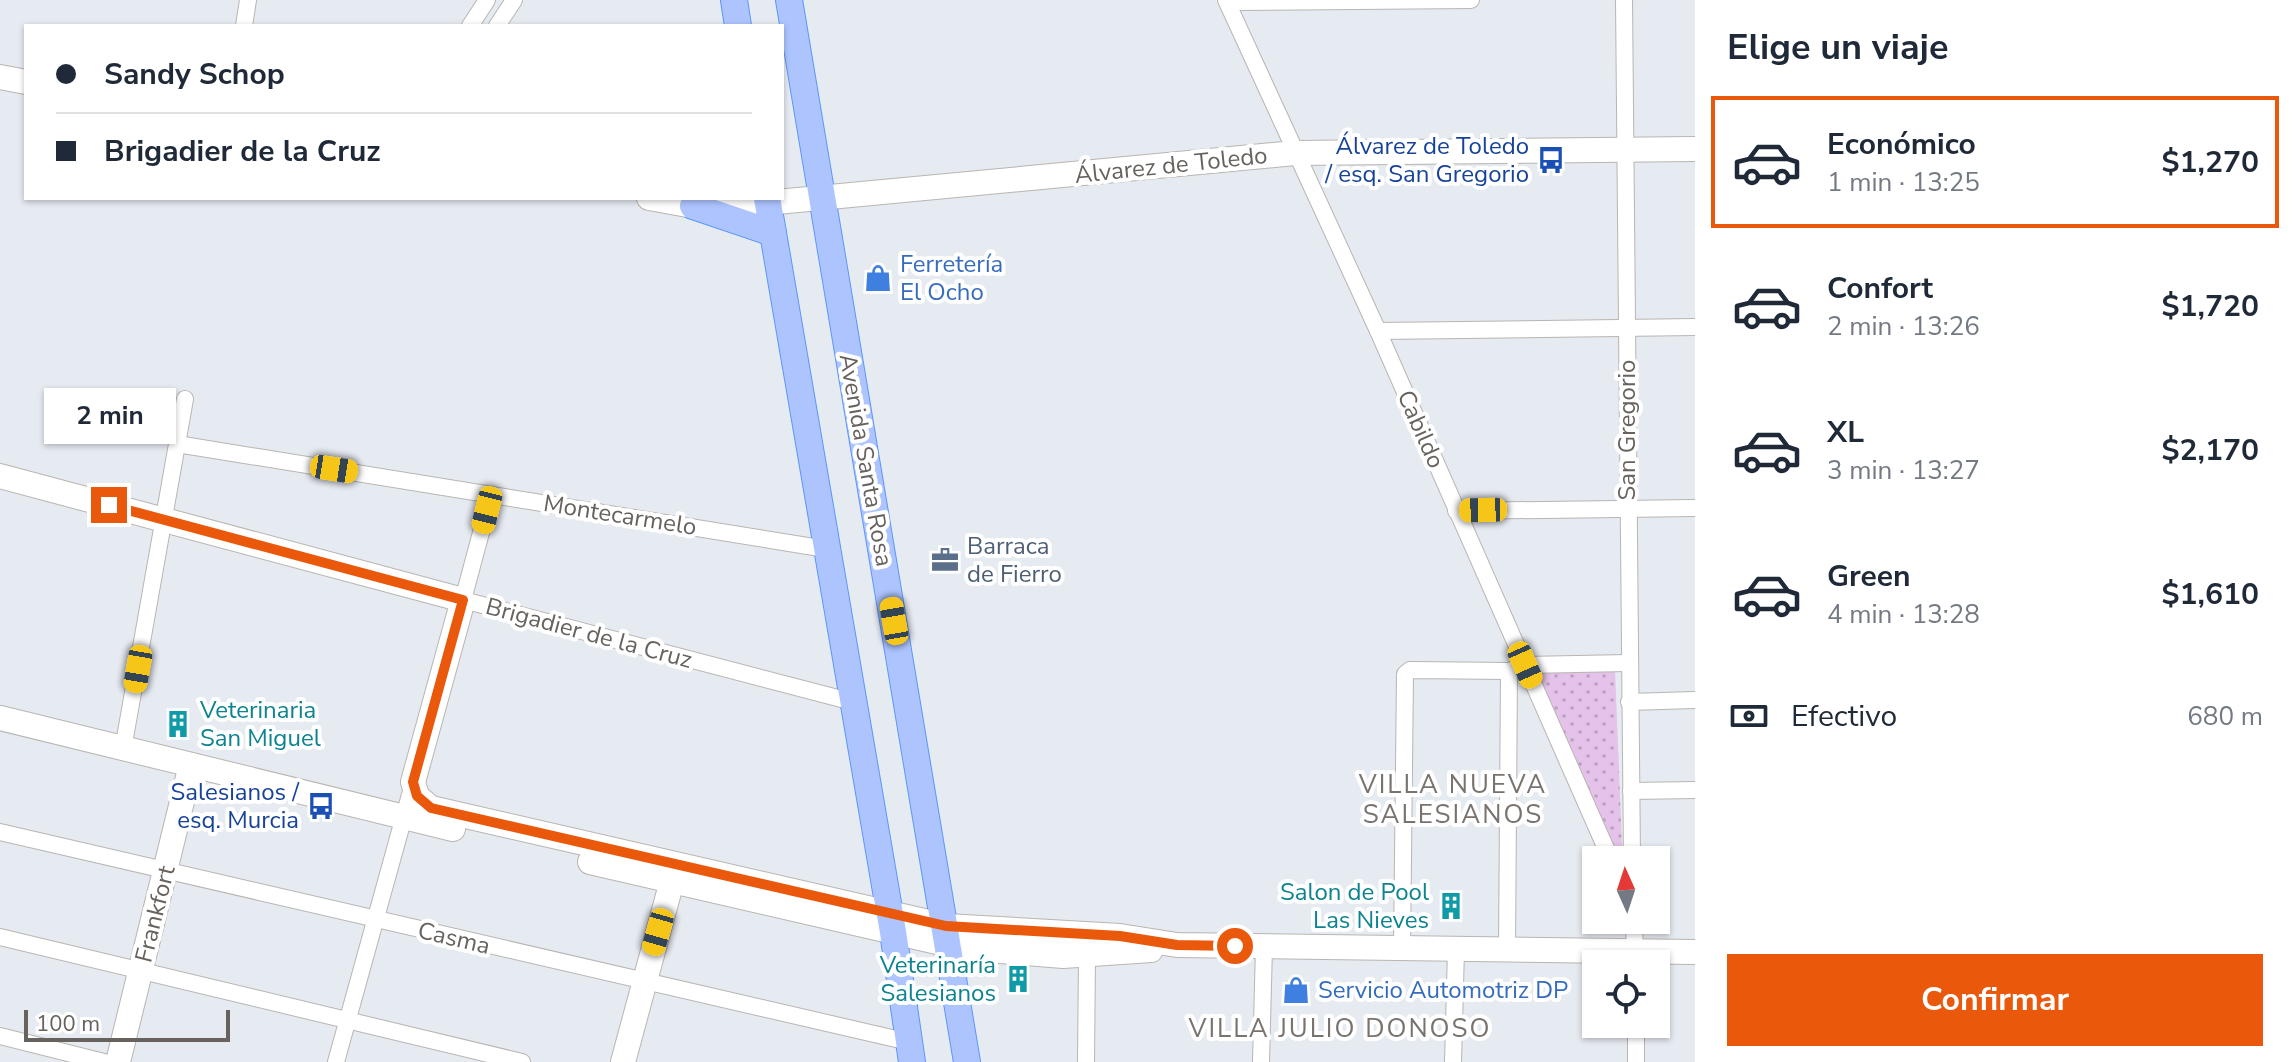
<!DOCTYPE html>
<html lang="es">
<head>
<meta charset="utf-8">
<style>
  body { margin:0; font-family:"Nunito Sans",sans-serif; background:#f6f6f7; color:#1f2937; height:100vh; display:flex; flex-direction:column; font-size:30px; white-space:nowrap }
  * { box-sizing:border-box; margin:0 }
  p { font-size:26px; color:#747a83 }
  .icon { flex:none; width:44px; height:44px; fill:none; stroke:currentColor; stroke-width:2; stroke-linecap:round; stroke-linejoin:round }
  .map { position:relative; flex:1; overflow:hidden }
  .sheet { display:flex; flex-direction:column; background:#fff; width:600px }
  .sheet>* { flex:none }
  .guide { position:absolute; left:24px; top:24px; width:760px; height:176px; border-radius:0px; box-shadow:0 2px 6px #0004; display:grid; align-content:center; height:176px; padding:0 32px; background:#fff }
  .needle { width:52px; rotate:357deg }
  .fabs { position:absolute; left:1582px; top:846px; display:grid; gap:16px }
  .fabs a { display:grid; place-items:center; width:88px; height:88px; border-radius:0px; background:#fff; box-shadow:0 2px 6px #0004; font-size:40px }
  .scale { position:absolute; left:24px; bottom:20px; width:206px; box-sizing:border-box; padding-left:8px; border:4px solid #67625e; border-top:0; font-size:22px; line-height:28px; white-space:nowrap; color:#67625e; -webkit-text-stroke:6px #fff; paint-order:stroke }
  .end { position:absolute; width:36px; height:36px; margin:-18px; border:10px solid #ea580c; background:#fff; box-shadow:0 0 0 4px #fff }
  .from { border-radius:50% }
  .bubble { position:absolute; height:56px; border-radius:0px; background:#fff; box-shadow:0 2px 6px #0004; font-size:26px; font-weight:700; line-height:56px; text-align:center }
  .car { position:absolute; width:24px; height:48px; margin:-24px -12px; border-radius:10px; box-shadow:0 0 6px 2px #0007; background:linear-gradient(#f5c518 24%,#345 0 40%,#f5c518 0 76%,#345 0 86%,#f5c518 0) }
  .guide b { display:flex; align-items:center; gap:28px; height:76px; font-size:30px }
  .guide b+b { border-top:2px solid #e0e1e3 }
  .guide i { width:20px; height:20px; background:#1f2937 }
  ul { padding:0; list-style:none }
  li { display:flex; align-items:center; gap:24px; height:132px; margin:0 16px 12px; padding:0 16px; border:4px solid transparent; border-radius:0px }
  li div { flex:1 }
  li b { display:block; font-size:30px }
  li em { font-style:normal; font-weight:700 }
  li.on { border-color:#ea580c }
  li>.icon { width:72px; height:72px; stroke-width:1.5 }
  h2 { padding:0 32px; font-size:36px; line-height:96px }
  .pay { display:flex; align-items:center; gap:20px; height:88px; padding:0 32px; font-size:30px }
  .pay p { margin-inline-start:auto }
  .primary-button { display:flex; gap:16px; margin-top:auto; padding:16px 32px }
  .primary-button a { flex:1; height:92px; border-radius:0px; background:#ea580c; color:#fff; font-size:32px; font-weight:700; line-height:92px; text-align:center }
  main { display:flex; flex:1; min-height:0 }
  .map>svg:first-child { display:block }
  .park { fill:url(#park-dots) }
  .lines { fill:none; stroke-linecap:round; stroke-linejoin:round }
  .street-casing { stroke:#b9b5b2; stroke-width:18 }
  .secondary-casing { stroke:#b9b5b1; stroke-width:26 }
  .primary-casing { stroke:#5a98f6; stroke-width:28 }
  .street { stroke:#fff; stroke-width:16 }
  .secondary { stroke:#fff; stroke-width:24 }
  .primary { stroke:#adc4ff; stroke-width:26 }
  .route { stroke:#ea580c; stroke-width:10 }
  .labels { text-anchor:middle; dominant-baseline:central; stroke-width:8; stroke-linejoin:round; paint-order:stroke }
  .transit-label { font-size:24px; fill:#164399; stroke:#fff; text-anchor:end }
  .street-label { font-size:24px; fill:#67625e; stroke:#fff }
  .shop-label { font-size:24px; fill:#366cbe; stroke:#fff; text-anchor:start }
  .service-label { font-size:24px; fill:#4e5e75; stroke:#fff; text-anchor:start }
  .culture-label { font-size:24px; fill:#0d838f; stroke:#fff; text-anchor:end }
  .neighbourhood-label { font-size:26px; letter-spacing:2px; fill:#79736f; stroke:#fff }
</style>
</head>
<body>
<main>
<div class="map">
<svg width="1695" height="1062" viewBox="0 0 1695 1062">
  <defs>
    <pattern id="park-dots" width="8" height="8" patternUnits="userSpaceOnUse" patternTransform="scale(2)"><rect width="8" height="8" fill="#e4c2e9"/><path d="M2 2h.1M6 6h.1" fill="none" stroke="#bda1c0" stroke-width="1.8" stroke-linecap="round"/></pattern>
  </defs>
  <rect width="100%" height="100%" fill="#e6eaf1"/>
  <!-- park -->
  <polygon class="park" points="1615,670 1622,846 1616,856 1537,671"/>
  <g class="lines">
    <!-- street casing -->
    <g class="street-casing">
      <g id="street">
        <polyline points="1226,0 1378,331 1611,860"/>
        <polyline points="1624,0 1632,860"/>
        <polyline points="1227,2 1471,0"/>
        <polyline points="244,26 248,0"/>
        <polyline points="470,26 487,0"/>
        <polyline points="497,26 514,0"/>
        <polyline points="1378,331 1695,327"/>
        <polyline points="177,444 826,549"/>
        <polyline points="491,495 463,600 853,702"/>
        <polyline points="1456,511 1695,508"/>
        <polyline points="1629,702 1695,700"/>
        <polyline points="123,749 185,399"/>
        <polyline points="1631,791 1695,790"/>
        <polyline points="0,832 909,1042"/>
        <polyline points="1634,920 1635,964"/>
        <polyline points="0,937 522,1062"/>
        <polyline points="1402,949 1405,674 1410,670 1509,671 1525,665 1628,663"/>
        <polyline points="1507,950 1509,671"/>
        <polyline points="1636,1024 1636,1062"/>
        <polyline points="0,1036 104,1062"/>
        <polyline points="336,1062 413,784"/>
        <polyline points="1086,1062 1087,955"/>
        <polyline points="1261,1062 1264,947"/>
        <polyline points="1453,1062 1456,949"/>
      </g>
    </g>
    <!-- secondary casing -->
    <g class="secondary-casing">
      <g id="secondary">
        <polyline points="0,77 26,82"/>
        <polyline points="649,198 693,206 724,207 1295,153 1695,149"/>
        <polyline points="0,476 463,600 413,782 417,796 431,808 946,926 1120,936 1177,945 1695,952"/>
        <polyline points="0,718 453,829"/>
        <polyline points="590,862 963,948 1063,956 1151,950"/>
        <polyline points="118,1062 191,765"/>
        <polyline points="623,1062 672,881"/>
      </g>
    </g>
    <!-- primary casing -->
    <g class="primary-casing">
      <g id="primary">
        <polyline points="734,0 738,26"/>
        <polyline points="789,0 967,1062"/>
        <polyline points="767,198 893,932 912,1062"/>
        <polyline points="693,206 773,233"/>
      </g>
    </g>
    <!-- street -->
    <use href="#street" class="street"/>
    <!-- secondary -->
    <use href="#secondary" class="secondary"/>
    <!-- primary -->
    <use href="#primary" class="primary"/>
  </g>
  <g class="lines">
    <!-- route -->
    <polyline class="route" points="109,505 463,600 413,782 417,796 431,808 946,926 1120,936 1177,945 1235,946"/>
  </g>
  <!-- icons -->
  <defs>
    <g id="bus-bare" transform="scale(2.16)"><path d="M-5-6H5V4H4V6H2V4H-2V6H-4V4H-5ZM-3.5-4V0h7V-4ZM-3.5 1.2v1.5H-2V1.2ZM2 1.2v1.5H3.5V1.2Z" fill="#1a4fb4" stroke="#fff" stroke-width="2.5" paint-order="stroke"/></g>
    <g id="shop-bare" transform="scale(2.16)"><path d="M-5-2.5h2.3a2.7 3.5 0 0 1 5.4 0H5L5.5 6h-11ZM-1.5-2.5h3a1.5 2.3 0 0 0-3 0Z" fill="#3f7fe0" stroke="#fff" stroke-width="2.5" paint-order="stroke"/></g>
    <g id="office-bare" transform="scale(2.16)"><path d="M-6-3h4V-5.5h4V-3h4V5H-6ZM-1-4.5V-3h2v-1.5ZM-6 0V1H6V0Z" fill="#5c6f8a" stroke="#fff" stroke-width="2.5" paint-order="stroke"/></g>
    <g id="building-bare" transform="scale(2.16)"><path d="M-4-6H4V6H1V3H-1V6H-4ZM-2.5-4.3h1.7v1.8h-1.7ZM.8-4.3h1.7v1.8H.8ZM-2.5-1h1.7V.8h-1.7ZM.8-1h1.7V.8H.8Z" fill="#0f9aa8" stroke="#fff" stroke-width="2.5" paint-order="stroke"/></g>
  </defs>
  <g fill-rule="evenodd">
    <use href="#bus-bare" x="1551" y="160"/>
    <use href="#shop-bare" x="878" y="278"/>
    <use href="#office-bare" x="945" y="560"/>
    <use href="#building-bare" x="178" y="724"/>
    <use href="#bus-bare" x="321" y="806"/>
    <use href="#building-bare" x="1451" y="906"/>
    <use href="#building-bare" x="1018" y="979"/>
    <use href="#shop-bare" x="1296" y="990"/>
  </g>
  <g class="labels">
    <!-- transit labels -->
    <g class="transit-label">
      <text x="1529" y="146">Álvarez de Toledo<tspan x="1529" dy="28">/ esq. San Gregorio</tspan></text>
      <text x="299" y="792">Salesianos /<tspan x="299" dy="28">esq. Murcia</tspan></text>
    </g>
    <!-- street labels -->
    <g class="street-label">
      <text transform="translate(1171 165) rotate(-6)">Álvarez de Toledo</text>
      <text transform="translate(1421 429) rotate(66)">Cabildo</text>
      <text transform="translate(1627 430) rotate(-90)">San Gregorio</text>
      <text transform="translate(866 460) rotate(80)">Avenida Santa Rosa</text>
      <text transform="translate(620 515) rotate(9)">Montecarmelo</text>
      <text transform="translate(589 633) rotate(15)">Brigadier de la Cruz</text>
      <text transform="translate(155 914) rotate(-76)">Frankfort</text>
      <text transform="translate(454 938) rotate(13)">Casma</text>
    </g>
    <!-- shop labels -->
    <g class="shop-label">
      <text x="900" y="264">Ferretería<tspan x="900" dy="28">El Ocho</tspan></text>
      <text x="1318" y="990">Servicio Automotriz DP</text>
    </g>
    <!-- service labels -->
    <g class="service-label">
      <text x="967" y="546">Barraca<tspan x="967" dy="28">de Fierro</tspan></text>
    </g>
    <!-- culture labels -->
    <g class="culture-label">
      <text x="200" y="710" text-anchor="start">Veterinaria<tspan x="200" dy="28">San Miguel</tspan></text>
      <text x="1429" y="892">Salon de Pool<tspan x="1429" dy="28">Las Nieves</tspan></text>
      <text x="996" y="965">Veterinaría<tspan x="996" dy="28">Salesianos</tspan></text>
    </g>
    <!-- neighbourhood labels -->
    <g class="neighbourhood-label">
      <text x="1453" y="784">VILLA NUEVA<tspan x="1453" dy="30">SALESIANOS</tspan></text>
      <text x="1340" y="1028">VILLA JULIO DONOSO</text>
    </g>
  </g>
</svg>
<div class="fabs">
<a><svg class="needle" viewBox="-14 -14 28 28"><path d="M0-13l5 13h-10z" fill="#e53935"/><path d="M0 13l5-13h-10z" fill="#747a83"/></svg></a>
<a><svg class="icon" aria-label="locate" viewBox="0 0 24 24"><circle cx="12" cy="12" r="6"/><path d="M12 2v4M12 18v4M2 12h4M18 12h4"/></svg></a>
</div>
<div class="scale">100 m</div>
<i class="end from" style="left:1235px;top:946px"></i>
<i class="end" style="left:109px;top:505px"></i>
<div class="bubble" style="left:44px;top:388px;width:132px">2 min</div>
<i class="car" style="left:334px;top:469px;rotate:99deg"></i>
<i class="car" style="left:487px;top:510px;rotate:194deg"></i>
<i class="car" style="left:1483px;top:510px;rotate:269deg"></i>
<i class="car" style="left:894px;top:621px;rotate:350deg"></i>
<i class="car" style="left:1525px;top:665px;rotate:156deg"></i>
<i class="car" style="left:138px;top:669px;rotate:190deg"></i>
<i class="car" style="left:658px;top:932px;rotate:196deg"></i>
<div class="guide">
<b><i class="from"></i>Sandy Schop</b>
<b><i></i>Brigadier de la Cruz</b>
</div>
</div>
<section class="sheet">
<h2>Elige un viaje</h2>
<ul>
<li class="on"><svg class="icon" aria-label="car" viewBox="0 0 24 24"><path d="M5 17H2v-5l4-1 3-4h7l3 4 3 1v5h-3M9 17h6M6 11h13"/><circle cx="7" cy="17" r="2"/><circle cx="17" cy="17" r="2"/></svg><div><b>Económico</b><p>1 min · 13:25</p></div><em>$1,270</em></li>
<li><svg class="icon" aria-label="car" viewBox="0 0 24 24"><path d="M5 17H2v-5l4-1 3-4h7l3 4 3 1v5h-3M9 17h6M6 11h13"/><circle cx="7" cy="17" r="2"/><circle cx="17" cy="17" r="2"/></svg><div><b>Confort</b><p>2 min · 13:26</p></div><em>$1,720</em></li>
<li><svg class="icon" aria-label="car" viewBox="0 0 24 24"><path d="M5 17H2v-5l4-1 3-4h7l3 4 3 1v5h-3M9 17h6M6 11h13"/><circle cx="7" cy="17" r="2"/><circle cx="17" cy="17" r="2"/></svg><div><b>XL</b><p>3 min · 13:27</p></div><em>$2,170</em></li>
<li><svg class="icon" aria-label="car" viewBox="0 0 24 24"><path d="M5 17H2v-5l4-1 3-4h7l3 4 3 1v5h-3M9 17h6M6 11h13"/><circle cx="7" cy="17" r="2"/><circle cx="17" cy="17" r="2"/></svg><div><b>Green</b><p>4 min · 13:28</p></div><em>$1,610</em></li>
</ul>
<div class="pay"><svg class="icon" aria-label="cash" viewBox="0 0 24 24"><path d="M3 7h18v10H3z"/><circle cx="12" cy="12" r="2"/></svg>Efectivo<p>680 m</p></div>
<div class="primary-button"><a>Confirmar</a></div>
</section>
</main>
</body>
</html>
